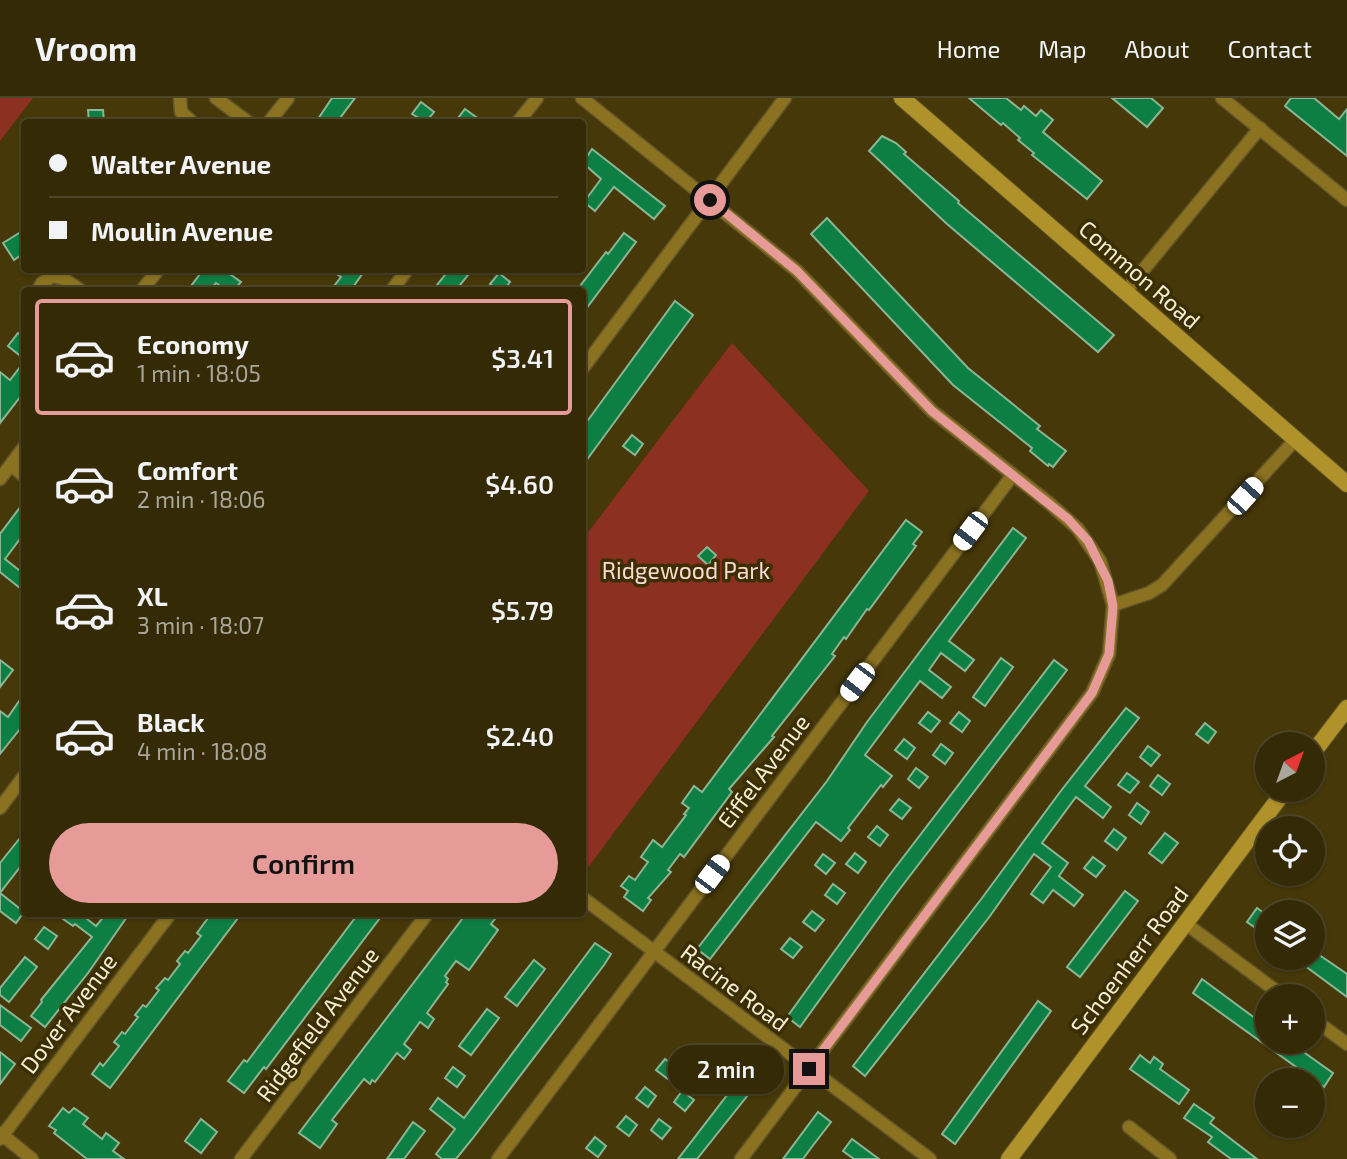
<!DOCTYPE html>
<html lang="en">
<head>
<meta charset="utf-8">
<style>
  body { margin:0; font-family:"Exo 2",sans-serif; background:#3c3210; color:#f1f3f6; height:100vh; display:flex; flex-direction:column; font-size:26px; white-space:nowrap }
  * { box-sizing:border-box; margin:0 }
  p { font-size:23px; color:#a9a79b }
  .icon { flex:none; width:38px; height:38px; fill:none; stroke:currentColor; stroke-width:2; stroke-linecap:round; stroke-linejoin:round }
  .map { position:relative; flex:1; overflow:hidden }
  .panel { position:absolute; left:21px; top:189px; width:565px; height:630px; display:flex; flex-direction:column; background:#342a06; border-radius:7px; box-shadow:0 2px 5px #0004,0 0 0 2px #4e4628 }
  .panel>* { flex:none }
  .hud { position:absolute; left:21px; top:21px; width:565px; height:154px; border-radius:7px; box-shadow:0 2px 5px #0004,0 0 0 2px #4e4628; display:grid; align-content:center; height:154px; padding:0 28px; background:#342a06 }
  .needle { width:46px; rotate:41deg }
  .fabs { position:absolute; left:1255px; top:634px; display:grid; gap:14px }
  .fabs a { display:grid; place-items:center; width:70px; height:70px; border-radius:50%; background:#342a06; box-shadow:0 2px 5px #0004,0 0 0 2px #4e4628; font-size:35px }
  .end { position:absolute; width:32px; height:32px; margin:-16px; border:9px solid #e69b98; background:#111; box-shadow:0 0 0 4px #111 }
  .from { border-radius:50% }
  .bubble { position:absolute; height:49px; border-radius:24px; background:#342a06; box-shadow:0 2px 5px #0004,0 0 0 2px #4e4628; font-size:23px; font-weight:600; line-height:49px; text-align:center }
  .car { position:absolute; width:21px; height:42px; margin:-21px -10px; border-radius:9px; box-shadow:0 0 5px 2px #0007; background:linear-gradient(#fff 24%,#345 0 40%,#fff 0 76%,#345 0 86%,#fff 0) }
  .hud b { display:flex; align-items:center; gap:24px; height:66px; font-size:26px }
  .hud b+b { border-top:2px solid #4e4628 }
  .hud i { width:18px; height:18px; background:#f1f3f6 }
  ul { padding:12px 0 0; list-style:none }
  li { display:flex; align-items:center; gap:21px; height:116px; margin:0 14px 10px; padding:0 14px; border:4px solid transparent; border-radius:7px }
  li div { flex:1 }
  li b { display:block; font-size:26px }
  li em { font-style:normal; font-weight:600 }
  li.active { border-color:#e69b98 }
  li>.icon { width:63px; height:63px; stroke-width:1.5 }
  .action { display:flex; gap:14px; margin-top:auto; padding:14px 28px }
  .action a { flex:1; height:80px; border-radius:42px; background:#e69b98; color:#111; font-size:28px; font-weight:600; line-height:80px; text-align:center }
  header { display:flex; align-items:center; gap:42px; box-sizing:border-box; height:98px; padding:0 35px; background:#342a06; border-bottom:2px solid #4e4628 }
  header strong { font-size:33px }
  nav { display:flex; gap:38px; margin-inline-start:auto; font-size:24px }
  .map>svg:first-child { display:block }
  .green { fill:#8c3121 }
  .building { fill:#0e7f43; stroke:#8bb696; stroke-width:2 }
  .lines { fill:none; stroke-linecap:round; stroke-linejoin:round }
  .street-casing { stroke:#625529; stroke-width:15 }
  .secondary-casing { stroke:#625529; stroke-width:18 }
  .street { stroke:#8a7221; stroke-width:12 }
  .secondary { stroke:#b0922a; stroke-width:16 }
  .route { stroke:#e69b98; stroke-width:9 }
  .labels { text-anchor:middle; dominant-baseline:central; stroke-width:7; stroke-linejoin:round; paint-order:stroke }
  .street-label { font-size:23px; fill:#f5eed6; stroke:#3b2e00 }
  .park-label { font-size:23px; fill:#fcdad3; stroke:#3b2e00 }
</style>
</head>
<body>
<header>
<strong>Vroom</strong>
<nav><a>Home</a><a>Map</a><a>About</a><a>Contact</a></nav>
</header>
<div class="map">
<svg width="1347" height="1061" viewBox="0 0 1347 1061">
  <rect width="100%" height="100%" fill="#463808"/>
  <!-- green -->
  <g class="green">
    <polygon points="0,0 33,0 0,43"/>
    <polygon points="732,245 869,393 584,775 583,441"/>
  </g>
  <!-- building -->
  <g class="building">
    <polygon points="332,0 355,0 337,24 316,24"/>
    <polygon points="969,0 1006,0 1021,12 1024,8 1036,18 1041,12 1053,22 1043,34 1102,83 1087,101 1032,57 1034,55 1018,42 1020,40 1003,25 1001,27"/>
    <polygon points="1112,0 1151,0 1163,10 1147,29"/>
    <polygon points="1291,0 1314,0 1339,21 1347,11 1347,58 1285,8"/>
    <polygon points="421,4 434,14 426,24 412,16"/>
    <polygon points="465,11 483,24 455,24"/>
    <polygon points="88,12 103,12 104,24 89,24"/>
    <polygon points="882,38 896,45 906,54 904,56 959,103 958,105 1114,237 1098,254 947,126 869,53"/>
    <polygon points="592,51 665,108 654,121 614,89 595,113 584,104 601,81 583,65"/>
    <polygon points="827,120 968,270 1040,328 1037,331 1066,353 1053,369 1049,366 1048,368 1030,353 1032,350 953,287 811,136"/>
    <polygon points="24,132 24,155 14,162 3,145"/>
    <polygon points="624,135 636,144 583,215 583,192 577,192 606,154 608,156"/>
    <polygon points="203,172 224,172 241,184 234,192 226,192 216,185 210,192 188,192"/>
    <polygon points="331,172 365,172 351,192 331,192 341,179"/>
    <polygon points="449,172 472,172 456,192 433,192"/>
    <polygon points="499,175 510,184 504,192 498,192 490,186"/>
    <polygon points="675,203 693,217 583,367 583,329"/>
    <polygon points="18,235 24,240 24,261 8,248"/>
    <polygon points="24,264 24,294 0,325 0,274 10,282"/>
    <polygon points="632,337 643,346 635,357 623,348"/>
    <polygon points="24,404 24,444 20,441 5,461 24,476 24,484 20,490 0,474 0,436"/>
    <polygon points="906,422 922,434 913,446 916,448 869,512 867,511 846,541 844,539 832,556 835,558 772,638 774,639 729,691 732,694 684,759 680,756 668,772 671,774 648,800 651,802 643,813 624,799 628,793 621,788 629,778 635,782 648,764 641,759 653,742 662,749 686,717 684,716 689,710 682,705 694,688 702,694"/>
    <polygon points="1013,430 1026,440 949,543 974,562 965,573 941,555 929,572 951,589 942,600 920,583 865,657 892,678 883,689 881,687 848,730 850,732 841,743 816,724 710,861 697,851 827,683 867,624"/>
    <polygon points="707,449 716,457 708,467 698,458"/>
    <polygon points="1001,560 1013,569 985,608 973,599"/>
    <polygon points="0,562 13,572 0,589"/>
    <polygon points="1054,562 1067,572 896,796 800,929 787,919 888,779"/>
    <polygon points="24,596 24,626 0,656 0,613 8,619"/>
    <polygon points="1126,610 1139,620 1085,688 1111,709 1103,720 1076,699 1042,745 1068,765 1059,778 1083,797 1074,808 1053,792 1043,805 1031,796 1051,769 1034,756 990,818 865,978 853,968 982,800 1060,694"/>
    <polygon points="928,614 940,623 931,634 919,625"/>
    <polygon points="959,614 970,623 962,634 950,625"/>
    <polygon points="1205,625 1216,634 1208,645 1196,636"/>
    <polygon points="904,641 915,650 907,661 895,652"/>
    <polygon points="941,646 953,655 945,666 933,657"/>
    <polygon points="1148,648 1160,657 1151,668 1140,659"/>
    <polygon points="916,670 928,679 919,690 908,681"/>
    <polygon points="1127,675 1139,684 1130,695 1118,687"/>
    <polygon points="1158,677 1170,686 1162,697 1150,688"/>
    <polygon points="899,701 911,710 902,721 890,712"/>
    <polygon points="1137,705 1149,714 1141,726 1129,717"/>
    <polygon points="877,728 888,737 880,748 868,739"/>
    <polygon points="1114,731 1126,740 1117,752 1105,743"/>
    <polygon points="24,735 24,764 0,795 24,814 16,825 0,813 0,765"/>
    <polygon points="1165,735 1178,745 1162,765 1149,755"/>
    <polygon points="855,755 866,764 858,775 846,766"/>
    <polygon points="823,756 835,765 826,776 815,767"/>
    <polygon points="1093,759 1105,768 1096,779 1084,770"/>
    <polygon points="833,786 845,795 837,806 825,797"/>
    <polygon points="1125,793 1138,803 1080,879 1067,869"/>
    <polygon points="1257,810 1267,817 1267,838 1247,824"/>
    <polygon points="812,813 824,822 815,833 803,824"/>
    <polygon points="56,816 83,816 82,817 96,828 106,816 129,816 88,875 45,929 31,918 42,904 41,902 92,839 75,826 73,828"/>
    <polygon points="211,816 241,816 110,990 92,976 100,965 103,968 119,948 114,944 122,934 125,936 138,919 135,917 143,907 146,909 159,892 156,890 165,880 168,882 180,866 177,863 185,853 188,855 201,838 197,835"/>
    <polygon points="358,816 383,816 266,971 264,969 244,995 228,983 244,962 247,964"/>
    <polygon points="466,816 499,816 491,826 498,832 469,872 456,863 445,878 448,881 446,884 448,886 427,915 434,921 428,930 420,924 404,946 411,952 404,961 397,955 375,984 372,982 370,986 364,981 332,1022 337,1026 320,1050 299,1035"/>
    <polygon points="44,829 57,838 48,851 35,841"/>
    <polygon points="790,840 802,849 793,860 781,851"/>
    <polygon points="595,845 611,856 604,867 473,1040 456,1061 442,1061 436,1056 455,1031 430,1011 438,1000 464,1020"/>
    <polygon points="1312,852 1347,876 1347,899 1293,859 1312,859"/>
    <polygon points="25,859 37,869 9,904 0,897 0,890"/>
    <polygon points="534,862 545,871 517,908 505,899"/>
    <polygon points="1202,881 1267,929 1267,943 1288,943 1333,975 1324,989 1193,895"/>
    <polygon points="1038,903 1051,913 955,1046 942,1036"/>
    <polygon points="0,907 31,930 21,943 0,927"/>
    <polygon points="487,911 499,920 471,957 459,948"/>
    <polygon points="0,954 15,966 0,986"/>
    <polygon points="1140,957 1150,965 1154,959 1163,966 1160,971 1189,992 1179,1006 1130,971"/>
    <polygon points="665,961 677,970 668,981 656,972"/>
    <polygon points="703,965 715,974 707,985 695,976"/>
    <polygon points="751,966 764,976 748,997 697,1061 678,1061"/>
    <polygon points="453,969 465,978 457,989 445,980"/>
    <polygon points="645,989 656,998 648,1009 636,1000"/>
    <polygon points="682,993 694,1002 685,1013 674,1004"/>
    <polygon points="1194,1006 1214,1020 1210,1025 1257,1061 1231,1061 1208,1044 1212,1039 1184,1020"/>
    <polygon points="63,1010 69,1015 74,1010 88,1020 83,1026 102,1041 106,1035 119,1045 113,1053 124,1061 87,1061 54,1035 56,1032 49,1028"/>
    <polygon points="818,1014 831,1024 811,1050 803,1061 783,1061"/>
    <polygon points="626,1018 637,1027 629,1038 617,1029"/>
    <polygon points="201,1021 217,1034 201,1055 185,1043"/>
    <polygon points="659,1021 671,1030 662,1041 651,1032"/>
    <polygon points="413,1024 425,1033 404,1061 387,1061"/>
    <polygon points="595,1039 606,1048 598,1059 586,1050"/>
    <polygon points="852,1041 879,1061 854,1061 843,1053"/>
  </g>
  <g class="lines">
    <!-- street casing -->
    <g class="street-casing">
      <g id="street">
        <polyline points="180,0 181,14 192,24"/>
        <polyline points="216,0 248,24"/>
        <polyline points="582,0 797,173 932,313 1049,405 1078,431 1100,463 1113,507 1109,556 1092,595 741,1061"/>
        <polyline points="1222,0 1347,102"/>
        <polyline points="269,24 288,0"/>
        <polyline points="518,24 537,0"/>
        <polyline points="38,192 42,185 53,178 64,181 80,192"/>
        <polyline points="142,192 158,172"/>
        <polyline points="392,192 407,172"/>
        <polyline points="1125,194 1260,30"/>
        <polyline points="583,270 785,0"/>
        <polyline points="11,367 24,378"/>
        <polyline points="0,381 24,349"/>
        <polyline points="1113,507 1149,495 1162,487 1295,342"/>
        <polyline points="0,710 24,678"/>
        <polyline points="583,800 930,1061"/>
        <polyline points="1185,825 1283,898"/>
        <polyline points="1312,920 1347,946"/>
        <polyline points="1129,1029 1170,1061"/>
        <polyline points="0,1035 32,1061"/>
        <polyline points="0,1041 170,816"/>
        <polyline points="241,1061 427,816"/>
        <polyline points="498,1061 1012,378"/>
      </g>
    </g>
    <!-- secondary casing -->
    <g class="secondary-casing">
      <g id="secondary">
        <polyline points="902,0 1347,386"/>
        <polyline points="1312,656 1347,610"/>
        <polyline points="1009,1061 1286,691"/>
      </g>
    </g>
    <!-- street -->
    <use href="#street" class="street"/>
    <!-- secondary -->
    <use href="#secondary" class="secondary"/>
  </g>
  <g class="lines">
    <!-- route -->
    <polyline class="route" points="710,102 797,173 932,313 1068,421 1088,443 1108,483 1113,508 1109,556 1092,595 809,971"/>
  </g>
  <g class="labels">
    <!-- street labels -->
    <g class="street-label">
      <text transform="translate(1140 176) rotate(41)">Common Road</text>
      <text transform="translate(763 673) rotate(-53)">Eiffel Avenue</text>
      <text transform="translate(1129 862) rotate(-53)">Schoenherr Road</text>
      <text transform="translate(735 889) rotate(37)">Racine Road</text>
      <text transform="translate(68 915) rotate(-53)">Dover Avenue</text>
      <text transform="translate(317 926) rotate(-53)">Ridgefield Avenue</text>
    </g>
    <!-- park labels -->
    <g class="park-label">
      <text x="686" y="472">Ridgewood Park</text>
    </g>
  </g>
</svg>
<div class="fabs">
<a><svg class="needle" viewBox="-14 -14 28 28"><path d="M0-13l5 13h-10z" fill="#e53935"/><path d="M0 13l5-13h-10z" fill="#a9a79b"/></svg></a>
<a><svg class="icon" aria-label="locate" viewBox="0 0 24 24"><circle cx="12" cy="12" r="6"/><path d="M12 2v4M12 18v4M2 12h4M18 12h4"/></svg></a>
<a><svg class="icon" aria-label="layers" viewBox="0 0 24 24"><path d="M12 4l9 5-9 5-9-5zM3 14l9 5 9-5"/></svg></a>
<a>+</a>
<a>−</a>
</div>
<i class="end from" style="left:710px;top:102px"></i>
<i class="end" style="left:809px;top:971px"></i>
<div class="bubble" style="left:668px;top:947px;width:116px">2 min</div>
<i class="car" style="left:1245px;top:398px;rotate:42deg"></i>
<i class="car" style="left:970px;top:433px;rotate:217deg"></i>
<i class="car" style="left:857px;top:584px;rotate:217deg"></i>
<i class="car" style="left:712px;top:776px;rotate:37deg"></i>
<div class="hud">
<b><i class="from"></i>Walter Avenue</b>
<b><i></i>Moulin Avenue</b>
</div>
<section class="panel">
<ul>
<li class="active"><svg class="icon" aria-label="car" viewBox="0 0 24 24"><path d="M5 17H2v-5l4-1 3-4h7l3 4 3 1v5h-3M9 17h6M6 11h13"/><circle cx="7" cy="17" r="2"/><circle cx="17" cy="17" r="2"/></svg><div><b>Economy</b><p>1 min · 18:05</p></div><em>$3.41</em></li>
<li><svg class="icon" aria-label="car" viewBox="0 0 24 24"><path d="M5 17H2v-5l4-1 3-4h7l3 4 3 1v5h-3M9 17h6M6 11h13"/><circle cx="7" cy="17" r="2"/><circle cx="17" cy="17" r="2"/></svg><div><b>Comfort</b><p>2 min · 18:06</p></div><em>$4.60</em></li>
<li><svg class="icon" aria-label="car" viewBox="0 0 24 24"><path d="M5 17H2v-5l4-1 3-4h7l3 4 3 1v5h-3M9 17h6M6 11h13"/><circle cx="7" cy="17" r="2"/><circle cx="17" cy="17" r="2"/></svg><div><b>XL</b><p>3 min · 18:07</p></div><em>$5.79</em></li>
<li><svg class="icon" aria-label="car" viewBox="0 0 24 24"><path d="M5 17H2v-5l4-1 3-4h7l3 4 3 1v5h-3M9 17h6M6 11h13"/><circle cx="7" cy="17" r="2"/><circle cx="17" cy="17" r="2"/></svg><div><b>Black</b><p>4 min · 18:08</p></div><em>$2.40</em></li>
</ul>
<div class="action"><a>Confirm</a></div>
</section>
</div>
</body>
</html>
